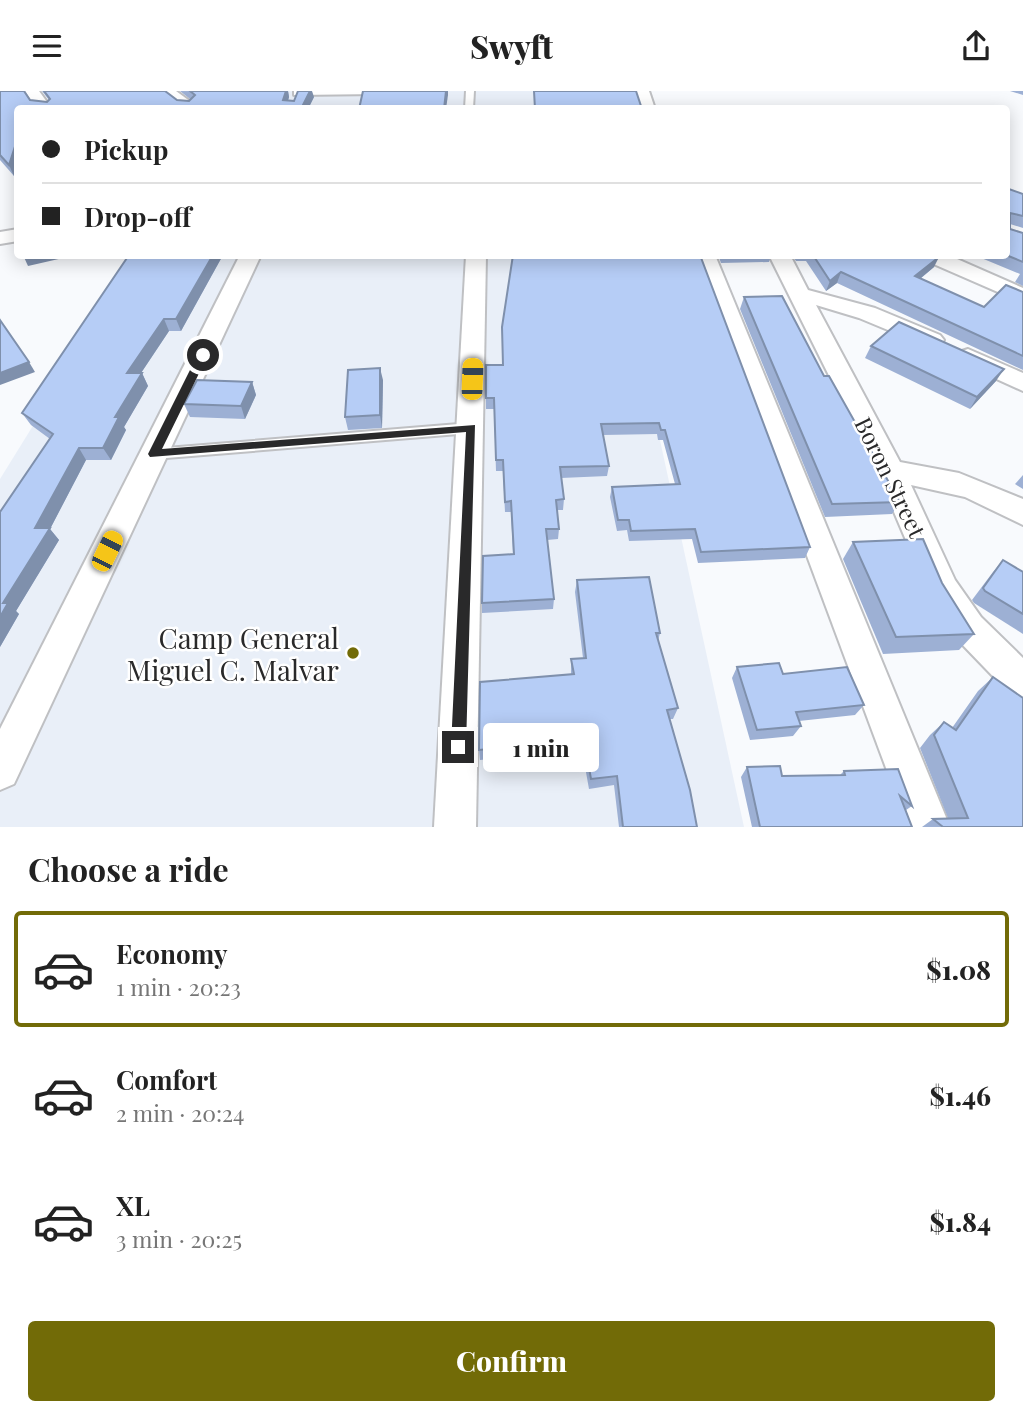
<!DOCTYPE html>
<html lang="en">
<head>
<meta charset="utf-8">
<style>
  body { margin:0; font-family:"Playfair Display",serif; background:#f6f6f6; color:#222; height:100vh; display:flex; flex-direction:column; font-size:26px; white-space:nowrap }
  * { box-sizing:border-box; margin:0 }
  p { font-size:23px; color:#767676 }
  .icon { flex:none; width:38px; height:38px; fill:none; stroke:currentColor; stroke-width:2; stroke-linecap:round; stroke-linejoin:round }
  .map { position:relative; height:736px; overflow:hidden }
  .panel { display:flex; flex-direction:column; background:#fff; flex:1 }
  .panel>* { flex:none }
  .hud { position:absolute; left:14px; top:14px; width:996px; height:154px; border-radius:7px; box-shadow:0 4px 18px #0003; display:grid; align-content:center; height:154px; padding:0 28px; background:#fff }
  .end { position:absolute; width:32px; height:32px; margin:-16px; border:9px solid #29292a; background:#fff; box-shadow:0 0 0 4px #fff }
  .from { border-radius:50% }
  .bubble { position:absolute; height:49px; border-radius:7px; background:#fff; box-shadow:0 4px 18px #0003; font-size:23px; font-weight:800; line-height:49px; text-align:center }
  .car { position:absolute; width:21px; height:42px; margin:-21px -10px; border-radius:9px; box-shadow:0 0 5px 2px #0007; background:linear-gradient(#f5c518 24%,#345 0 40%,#f5c518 0 76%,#345 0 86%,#f5c518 0) }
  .hud b { display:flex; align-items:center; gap:24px; height:66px; font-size:26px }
  .hud b+b { border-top:2px solid #e0e0e0 }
  .hud i { width:18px; height:18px; background:#222 }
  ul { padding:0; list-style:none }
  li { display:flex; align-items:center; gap:21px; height:116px; margin:0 14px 10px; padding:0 14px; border:4px solid transparent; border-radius:7px }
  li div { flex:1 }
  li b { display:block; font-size:26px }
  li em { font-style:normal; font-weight:800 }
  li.current { border-color:#726b07 }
  li>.icon { width:63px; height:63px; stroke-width:1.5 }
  h2 { padding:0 28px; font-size:32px; line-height:84px }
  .button { display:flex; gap:14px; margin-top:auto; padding:14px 28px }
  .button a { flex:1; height:80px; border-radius:7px; background:#726b07; color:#fff; font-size:28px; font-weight:800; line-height:80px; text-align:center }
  header { display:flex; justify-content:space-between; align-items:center; height:91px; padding:0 28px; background:#fff; font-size:32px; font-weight:800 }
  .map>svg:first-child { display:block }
  .built { fill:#e9eff8 }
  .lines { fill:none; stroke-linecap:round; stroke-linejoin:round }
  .lane-casing { stroke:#bfc0c3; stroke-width:4 }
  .street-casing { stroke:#bfc0c3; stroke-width:4 }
  .lane { fill:#fff; fill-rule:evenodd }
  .street { fill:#fff; fill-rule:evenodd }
  .wall { fill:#9db0d4 }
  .shaded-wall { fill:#7f90ac }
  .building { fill:#b6cdf6; stroke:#7f90ac; stroke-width:2 }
  .route { fill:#29292a }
  .poi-dot { fill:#726b07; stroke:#fff; stroke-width:2.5 }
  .labels { text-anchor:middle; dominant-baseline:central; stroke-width:5; stroke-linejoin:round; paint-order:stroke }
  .street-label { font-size:23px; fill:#29292a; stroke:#fff }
  .near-poi-label { font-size:28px; fill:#29292a; stroke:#fff; text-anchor:end }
</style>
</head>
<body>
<header><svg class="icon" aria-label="menu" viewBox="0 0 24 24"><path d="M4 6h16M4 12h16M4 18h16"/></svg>Swyft<svg class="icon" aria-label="share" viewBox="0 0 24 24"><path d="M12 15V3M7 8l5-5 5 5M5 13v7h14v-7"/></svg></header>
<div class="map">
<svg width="1023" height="736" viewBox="0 0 1023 736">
  <rect width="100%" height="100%" fill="#f8fafd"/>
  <!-- built -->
  <g class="built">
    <polygon points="245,0 584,0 588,18 233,18"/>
    <polygon points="138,165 620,165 744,736 0,736 0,388"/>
  </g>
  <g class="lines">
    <!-- lane casing -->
    <g class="lane-casing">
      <g id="lane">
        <polygon points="294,0 382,0 383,1 379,3 297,4 294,4"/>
        <polygon points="466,0 474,0 473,18 465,18"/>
        <polygon points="471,332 478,337 471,342 154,368 147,363 154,358"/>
      </g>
    </g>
    <!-- street casing -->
    <g class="street-casing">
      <g id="street">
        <polygon points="25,0 39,0 52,18 37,18"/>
        <polygon points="159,0 176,0 195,14 192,17 182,17"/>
        <polygon points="635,0 649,0 655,18 640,18"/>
        <polygon points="18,138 18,150 0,153 0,141"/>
        <polygon points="240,164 261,164 14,693 0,699 0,638"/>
        <polygon points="466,164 486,164 476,736 434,736"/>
        <polygon points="695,164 715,164 950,736 908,736"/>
        <polygon points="769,164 790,164 808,199 875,217 940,244 944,249 940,254 932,256 924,254 859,227 816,214 900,371 959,382 1023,408 1023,434 965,406 911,394 955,489 981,526 1023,567 1023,608 1010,603 957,548 931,508 877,381"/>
        <polygon points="919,164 948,164 1023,197 1023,212 922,168"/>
        <polygon points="968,258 1023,282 1023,300 959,271 956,266 959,261"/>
      </g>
    </g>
    <!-- lane -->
    <use href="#lane" class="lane"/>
    <!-- street -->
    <use href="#street" class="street"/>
  </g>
  <!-- wall -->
  <g class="wall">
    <polygon points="0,0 30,9 47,11 49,9 42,0 165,0 177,9 189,10 190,8 180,0 288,0 289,6 288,10 294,10 314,6 308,18 18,18 18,74 14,85 0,69"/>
    <polygon points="1010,0 1023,0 1023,4"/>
    <polygon points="1006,97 1023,103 1023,137 1010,133 1010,138 1023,142 1023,195 1015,191 1020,183 974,164 1006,164"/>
    <polygon points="129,164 223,164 181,240 169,240 141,282 142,282 148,295 124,336 126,339 111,369 86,369 50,438 59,449 16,520 19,523 0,556 50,348 31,334 22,322"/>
    <polygon points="488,164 700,164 810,456 805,467 698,472 692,448 629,450 627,439 617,440 610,406 612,396 675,393 663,349 658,349 657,343 603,344 609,375 607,385 561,387 564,408 563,419 557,419 559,438 558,448 547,449 554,508 553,518 482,522 482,512 513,463 511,421 505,421 503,380 496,380 494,318 486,318 486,307 503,274 512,167 489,166"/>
    <polygon points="718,164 771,164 769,171 721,172"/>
    <polygon points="792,164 936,164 934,176 920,188 984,216 1023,202 1023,279 837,192 826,200 806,170 796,170"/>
    <polygon points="744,206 824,285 900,411 892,423 825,426 740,218"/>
    <polygon points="871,255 996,290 970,318 865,267"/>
    <polygon points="383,289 382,337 348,339 345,326"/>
    <polygon points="252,291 256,304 245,328 190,326 184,313"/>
    <polygon points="1023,384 1023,398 1015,393"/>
    <polygon points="853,451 942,492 974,543 959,559 883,563 843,468"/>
    <polygon points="1003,469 1023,481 1023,543 974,512 972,509 993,481"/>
    <polygon points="577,489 660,542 658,550 678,617 673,628 670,628 697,736 619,736 614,694 589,698 582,659 480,669 479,659 571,583 571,568 583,567 575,501"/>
    <polygon points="737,576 783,583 864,614 855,624 799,630 801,635 793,645 750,649 732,587"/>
    <polygon points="993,586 1023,736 922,736 933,728 948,727 920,657 930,644 944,631 952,637 978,600"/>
    <polygon points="747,676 782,685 840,684 844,680 898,678 912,715 906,719 912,736 752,736 741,686"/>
  </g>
  <!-- shaded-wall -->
  <g class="shaded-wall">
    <polygon points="286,0 288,0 289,6 285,18 283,9"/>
    <polygon points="310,0 312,0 314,6 308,18 301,18"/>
    <polygon points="446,0 448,0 448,4 446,18 444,18"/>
    <polygon points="18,46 18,74 14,85 9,74"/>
    <polygon points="23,164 63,164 63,167 28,175"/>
    <polygon points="213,164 223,164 181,240 176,228"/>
    <polygon points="939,166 934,176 910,196 915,185"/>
    <polygon points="841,181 837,192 826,200 830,190"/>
    <polygon points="164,228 169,240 133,294 127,282"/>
    <polygon points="29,271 35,281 0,294 0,282"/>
    <polygon points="380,277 383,289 382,337 380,324"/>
    <polygon points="1004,278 996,290 970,318 977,306"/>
    <polygon points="142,282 148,295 124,336 126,339 111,369 103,357 115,326"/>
    <polygon points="252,291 256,304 245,328 241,315"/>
    <polygon points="79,357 86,369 50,438 59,449 16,520 19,523 0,556 0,526 3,512 35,437"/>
  </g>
  <!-- building -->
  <g class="building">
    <polygon points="0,0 24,0 30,9 47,11 50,8 44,0 165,0 177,9 189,10 195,4 190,0 286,0 283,9 294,10 298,0 310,0 301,18 18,18 18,46 9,74 0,64"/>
    <polygon points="363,0 446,0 444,18 359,18"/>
    <polygon points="534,0 636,0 642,18 535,18"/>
    <polygon points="1006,97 1023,103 1023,125 1010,122 1010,138 1023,142 1023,171 1006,164"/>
    <polygon points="129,164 213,164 176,228 164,228 127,282 142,282 115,326 119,326 103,357 79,357 35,437 50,437 3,512 8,512 0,526 0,421 53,343 22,322"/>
    <polygon points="513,164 700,164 810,456 701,461 695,438 631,440 629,429 618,429 612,396 680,393 665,339 661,339 659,332 601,333 609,375 560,376 564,408 556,409 559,438 546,438 554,508 482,512 483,465 514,463 511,410 505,411 503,369 496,369 494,307 486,307 486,274 503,274 502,236"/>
    <polygon points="813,164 936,164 939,166 915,185 984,216 1006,194 1023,201 1023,265 841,181 830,190"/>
    <polygon points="782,205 824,285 829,285 900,411 832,413 744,206"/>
    <polygon points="0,229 29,271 0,282"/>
    <polygon points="899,231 1004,278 977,306 871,255"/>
    <polygon points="380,277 380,324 345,326 348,279"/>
    <polygon points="197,289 252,291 241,315 184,313"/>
    <polygon points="923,448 942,492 974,543 896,546 853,451"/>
    <polygon points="1003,469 1023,481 1023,523 985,500 983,497"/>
    <polygon points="649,486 660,542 656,542 678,617 667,619 690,699 697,736 623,736 617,685 591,688 584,649 479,659 480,591 574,583 571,568 586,567 577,489"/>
    <polygon points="779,572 783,583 847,576 864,614 796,621 801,635 757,639 737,576"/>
    <polygon points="993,586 1023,607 1023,736 943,736 933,728 968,727 934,644 944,631 956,639"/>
    <polygon points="780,675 782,685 845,684 844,680 898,678 912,715 900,705 912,736 760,736 747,676"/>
  </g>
  <!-- route -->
  <polygon class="route" points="199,261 208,264 162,358 475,334 466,656 464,662 458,664 453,662 451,656 466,341 150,366 148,363"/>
  <!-- markers -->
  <circle class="poi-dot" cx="353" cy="562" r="7"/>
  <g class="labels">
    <!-- street labels -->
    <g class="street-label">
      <text transform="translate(891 386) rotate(64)">Boron Street</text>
    </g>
    <!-- near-poi labels -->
    <g class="near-poi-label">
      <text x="339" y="546">Camp General<tspan x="339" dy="32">Miguel C. Malvar</tspan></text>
    </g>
  </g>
</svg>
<i class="end from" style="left:203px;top:264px"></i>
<i class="end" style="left:458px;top:656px"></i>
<div class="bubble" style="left:483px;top:632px;width:116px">1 min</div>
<i class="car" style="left:472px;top:288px;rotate:2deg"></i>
<i class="car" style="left:107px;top:460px;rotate:26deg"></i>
<div class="hud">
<b><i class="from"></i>Pickup</b>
<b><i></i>Drop-off</b>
</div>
</div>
<section class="panel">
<h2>Choose a ride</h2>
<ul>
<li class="current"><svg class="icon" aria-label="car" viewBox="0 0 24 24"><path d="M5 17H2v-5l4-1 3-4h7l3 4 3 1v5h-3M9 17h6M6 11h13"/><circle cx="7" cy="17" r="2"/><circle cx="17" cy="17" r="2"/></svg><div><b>Economy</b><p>1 min · 20:23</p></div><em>$1.08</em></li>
<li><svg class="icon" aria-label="car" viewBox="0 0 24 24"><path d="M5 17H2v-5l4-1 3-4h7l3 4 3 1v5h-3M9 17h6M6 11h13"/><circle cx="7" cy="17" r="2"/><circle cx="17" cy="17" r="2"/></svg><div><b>Comfort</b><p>2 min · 20:24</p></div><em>$1.46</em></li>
<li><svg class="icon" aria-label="car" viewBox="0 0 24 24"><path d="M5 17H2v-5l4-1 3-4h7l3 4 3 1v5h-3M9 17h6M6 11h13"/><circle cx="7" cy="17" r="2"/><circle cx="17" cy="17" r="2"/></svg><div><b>XL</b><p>3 min · 20:25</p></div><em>$1.84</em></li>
</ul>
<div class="button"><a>Confirm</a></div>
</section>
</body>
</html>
